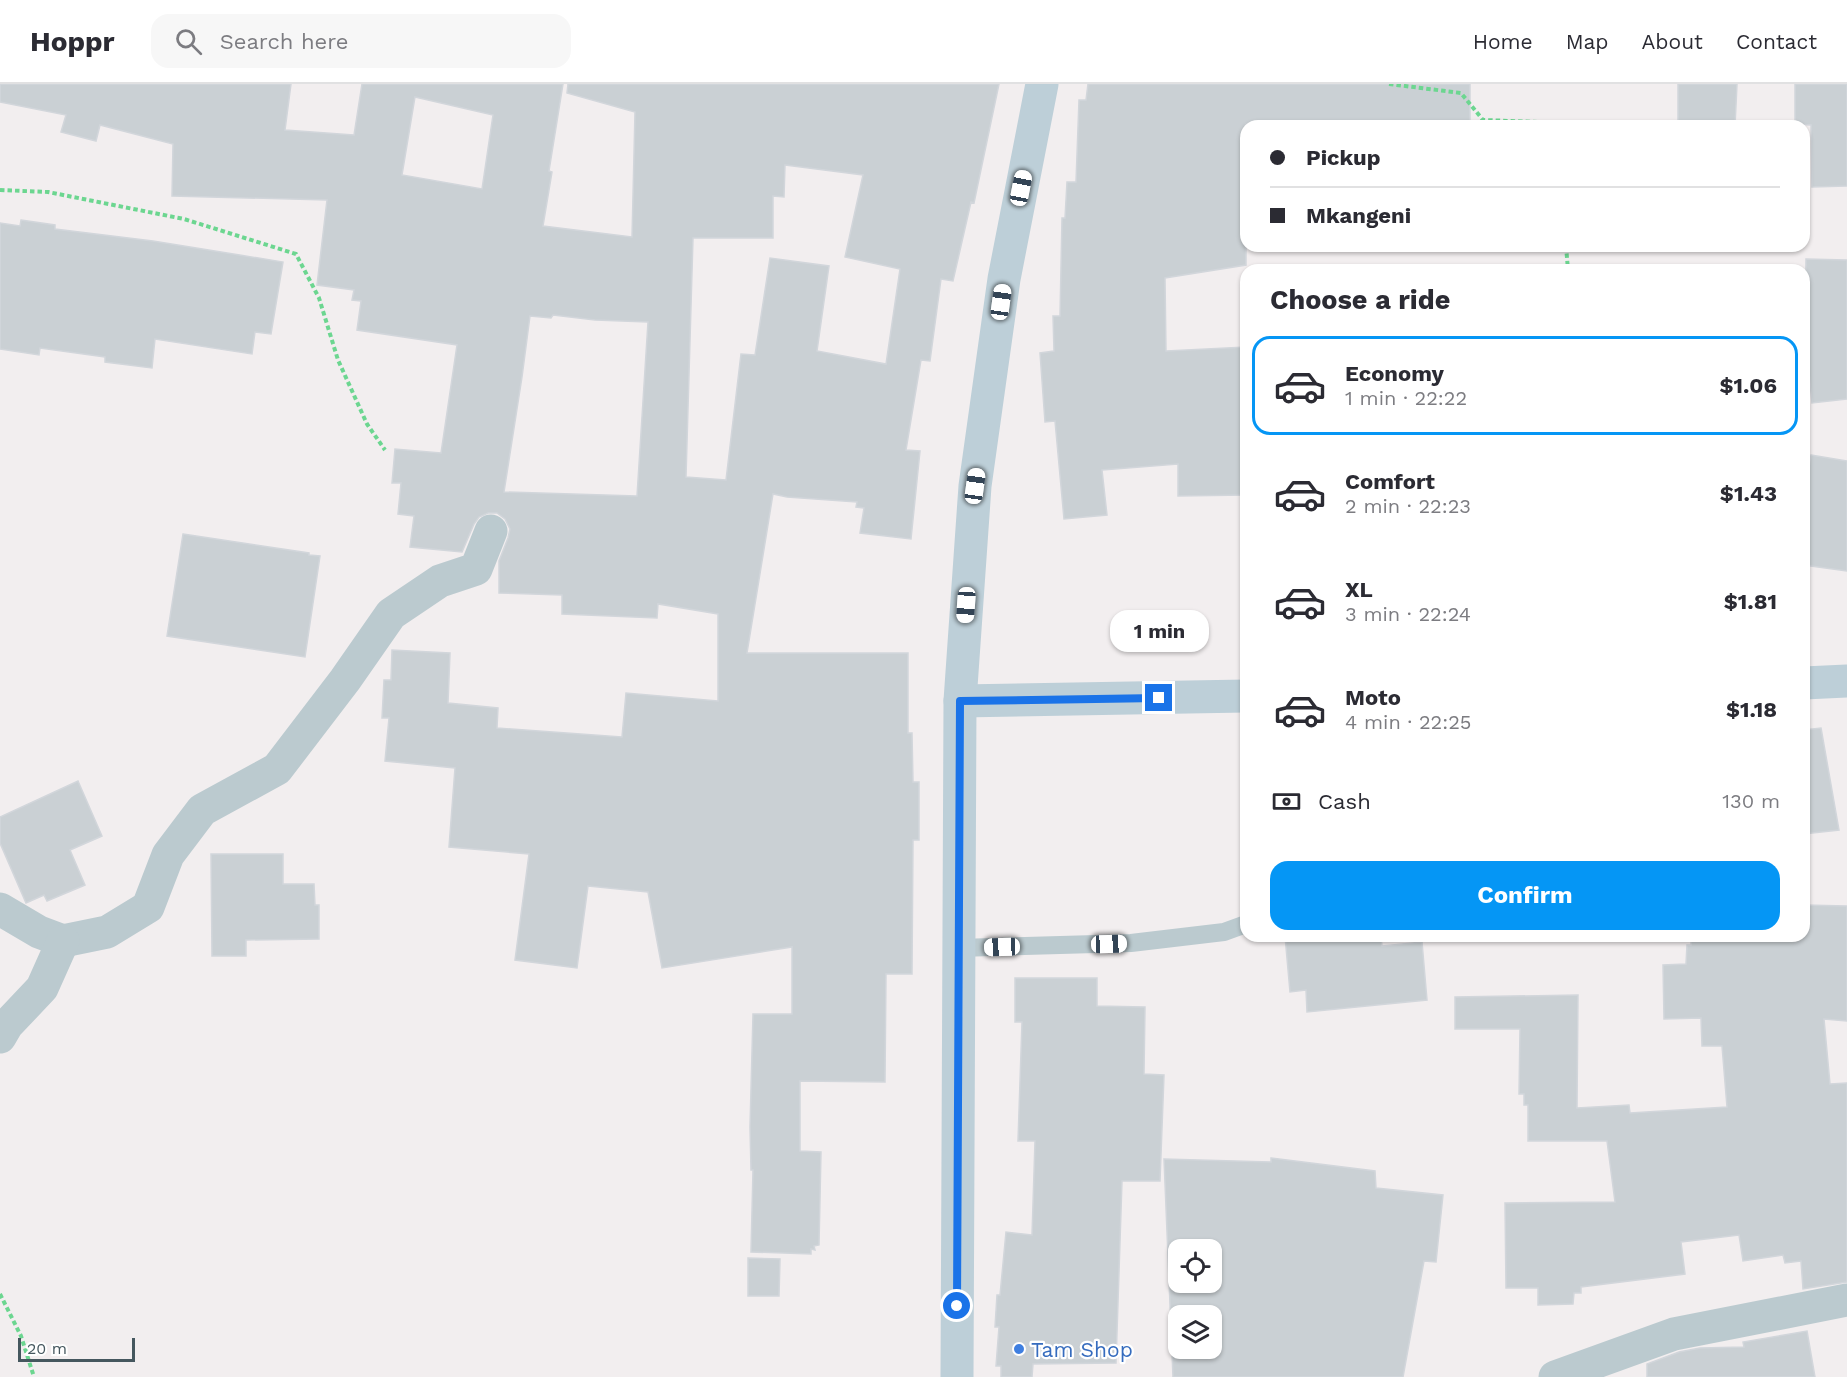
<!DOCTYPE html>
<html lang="en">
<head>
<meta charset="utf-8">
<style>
  body { margin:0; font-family:"Work Sans",sans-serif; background:#f7f7f7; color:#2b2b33; height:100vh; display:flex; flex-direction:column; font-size:22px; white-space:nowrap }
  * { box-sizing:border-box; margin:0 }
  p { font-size:20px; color:#7c7c81 }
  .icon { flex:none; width:33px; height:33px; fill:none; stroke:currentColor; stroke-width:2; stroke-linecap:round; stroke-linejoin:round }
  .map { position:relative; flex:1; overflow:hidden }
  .details { position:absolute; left:1240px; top:180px; width:570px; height:678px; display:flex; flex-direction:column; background:#fff; border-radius:18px; box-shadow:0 2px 4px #0004 }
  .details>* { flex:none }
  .banner { position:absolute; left:1240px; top:36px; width:570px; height:132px; border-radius:18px; box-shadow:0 2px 4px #0004; display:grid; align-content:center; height:132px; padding:0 30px; background:#fff }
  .buttons { position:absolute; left:1168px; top:1155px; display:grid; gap:12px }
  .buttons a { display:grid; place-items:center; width:54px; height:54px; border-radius:12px; background:#fff; box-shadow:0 2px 4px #0004; font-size:30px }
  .scale { position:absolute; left:18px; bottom:15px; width:117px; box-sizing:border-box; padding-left:6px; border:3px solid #45575e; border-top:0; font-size:16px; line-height:21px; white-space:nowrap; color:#45575e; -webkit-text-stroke:4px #fff; paint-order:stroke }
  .end { position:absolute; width:27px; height:27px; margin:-14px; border:8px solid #1a73e8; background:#fff; box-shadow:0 0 0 3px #fff }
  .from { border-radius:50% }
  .bubble { position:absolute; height:42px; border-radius:18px; background:#fff; box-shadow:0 2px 4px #0004; font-size:20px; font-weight:700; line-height:42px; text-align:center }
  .car { position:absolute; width:18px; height:36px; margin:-18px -9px; border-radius:8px; box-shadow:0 0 4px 2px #0007; background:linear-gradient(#fff 24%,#345 0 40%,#fff 0 76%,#345 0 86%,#fff 0) }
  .banner b { display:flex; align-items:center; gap:21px; height:57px; font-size:22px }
  .banner b+b { border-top:2px solid #e1e1e2 }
  .banner i { width:15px; height:15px; background:#2b2b33 }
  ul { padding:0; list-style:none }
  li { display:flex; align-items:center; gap:18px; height:99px; margin:0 12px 9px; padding:0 18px; border:3px solid transparent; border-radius:18px }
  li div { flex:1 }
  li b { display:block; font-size:22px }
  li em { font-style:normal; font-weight:700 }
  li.active { border-color:#0596f5 }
  li>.icon { width:54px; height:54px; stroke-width:1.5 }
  h2 { padding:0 30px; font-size:27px; line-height:72px }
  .pay { display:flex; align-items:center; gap:15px; height:66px; padding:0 30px; font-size:22px }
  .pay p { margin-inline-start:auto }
  .action { display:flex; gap:12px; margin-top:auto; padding:12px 30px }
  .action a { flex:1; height:69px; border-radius:18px; background:#0596f5; color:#fff; font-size:24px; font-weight:700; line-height:69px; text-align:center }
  header { display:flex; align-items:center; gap:36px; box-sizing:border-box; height:84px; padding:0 30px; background:#fff; border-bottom:2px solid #e1e1e2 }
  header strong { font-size:28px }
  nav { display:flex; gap:33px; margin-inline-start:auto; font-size:21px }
  .search { width:420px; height:54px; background:#f7f7f7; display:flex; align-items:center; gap:15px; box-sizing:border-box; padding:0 21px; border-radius:18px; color:#7c7c81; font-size:22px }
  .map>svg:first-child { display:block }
  .building { fill:#cad0d4; stroke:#d2d6db; stroke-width:1.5; fill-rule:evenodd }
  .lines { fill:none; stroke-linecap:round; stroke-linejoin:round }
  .path { stroke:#6cd690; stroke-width:4; stroke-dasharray:4.5 3; stroke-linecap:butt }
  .lane { stroke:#bbcacf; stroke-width:18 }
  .street { stroke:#bbcacf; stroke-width:33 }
  .secondary { stroke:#bdcfd8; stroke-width:33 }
  .route { stroke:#1a73e8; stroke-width:8 }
  .shop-dot { fill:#3f7fe0; stroke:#fff; stroke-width:2 }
  .labels { text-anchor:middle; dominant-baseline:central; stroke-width:4.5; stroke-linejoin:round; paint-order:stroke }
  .shop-label { font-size:21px; fill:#366cbe; stroke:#fff; text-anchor:start }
</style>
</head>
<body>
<header>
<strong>Hoppr</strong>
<div class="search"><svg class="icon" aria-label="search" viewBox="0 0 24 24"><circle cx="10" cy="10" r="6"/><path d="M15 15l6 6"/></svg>Search here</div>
<nav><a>Home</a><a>Map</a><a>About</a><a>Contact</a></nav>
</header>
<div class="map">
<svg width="1847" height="1293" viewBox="0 0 1847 1293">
  <rect width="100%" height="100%" fill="#f2eeef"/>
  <!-- building -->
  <g class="building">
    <path d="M0 0H291L285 46 354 51 362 0H563L549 87 552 88 543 142 632 153 635 28 567 9 568 0H999L974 119 971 118 953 197 941 195 930 277 921 276 906 366 920 367 911 455 860 449 864 424 856 423 857 418 787 413 773 410 747 569H908V649H912L913 698H919V756H913L912 890H886L885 998 800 997V1067L821 1068 819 1161 814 1162 815 1166 811 1165V1170L751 1168 753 1086H751L750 1043 753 930H792V863L662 884 648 808 588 802 577 884 515 876 529 770 449 763 455 684 385 677 389 634H382L384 596H391L392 566 450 569 448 619 498 624 497 644 622 653 626 609 718 617V530L658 520 657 534 562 530V511L499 509V477L508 454 510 445 505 435 497 429H488L479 433 474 440 462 468 410 463 414 432 398 430 401 399H392L395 365 441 369 457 261 357 246 361 217 352 216 354 206 317 201 327 116 172 112 173 60 100 41 96 57 61 48 66 31 0 18ZM415 13 493 31 482 105 402 91ZM785 81 863 91 845 173 900 185 886 280 817 267 829 182 770 174 755 271 741 270 726 396 686 393 693 154H773V112L784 113ZM553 231 595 236 648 238 637 412 504 408 522 293 530 232 551 234Z"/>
    <polygon points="1088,0 1470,0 1470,42 1262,42 1246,40 1246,181 1165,194 1166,267 1246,263 1246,411 1178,412 1178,380 1102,386 1107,431 1064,435 1055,337 1045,338 1040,269 1054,267 1053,232 1060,232 1062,134 1065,134 1067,98 1076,98 1079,16 1086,16"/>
    <polygon points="1678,0 1737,0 1735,42 1678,42"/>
    <polygon points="1795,0 1847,0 1847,102 1812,103 1811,41 1795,40"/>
    <polygon points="21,136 55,141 55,145 153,157 283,178 271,250 255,248 252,270 155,255 152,284 105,278 105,273 40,264 39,271 0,265 0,139 20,142"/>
    <polygon points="1806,175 1847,176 1847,315 1812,319 1805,248"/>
    <polygon points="1811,371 1847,377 1847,487 1804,481 1804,414"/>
    <polygon points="183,450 309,469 309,471 320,472 305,573 167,552"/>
    <polygon points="1821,644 1839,746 1804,750 1804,646"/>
    <polygon points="78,697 102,752 70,766 85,801 47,817 44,811 26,819 0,759 0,733"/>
    <polygon points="211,770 283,770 283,800 314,800 315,821 319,821 319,855 246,856 246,872 212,872"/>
    <polygon points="1804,821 1847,822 1847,937 1824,935 1830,1000 1847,999 1847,1198 1803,1205 1801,1177 1785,1179 1783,1171 1743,1177 1739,1151 1681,1158 1685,1190 1581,1203 1581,1209 1574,1209 1573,1220 1538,1221 1538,1204 1506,1204 1505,1119 1615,1118 1607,1057 1528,1057 1528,1021 1524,1021 1524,1010 1519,1010 1520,945 1455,945 1455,913 1578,911 1577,1024 1629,1021 1630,1029 1727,1023 1722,962 1702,962 1701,934 1664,935 1663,881 1686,880 1687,861 1691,861 1691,852 1804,852"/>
    <polygon points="1285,852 1381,852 1382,862 1422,858 1427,916 1307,928 1306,906 1290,908"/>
    <polygon points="1015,894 1097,894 1097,922 1145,923 1144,990 1164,991 1160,1097 1122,1097 1116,1279 1033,1280 1032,1293 1001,1293 1001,1282 996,1282 999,1243 995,1243 997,1211 1000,1211 1006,1148 1032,1151 1035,1057 1018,1057 1022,938 1015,938"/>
    <path d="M1271 1074 1375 1087 1376 1104 1443 1111 1436 1178 1424 1177 1403 1293H1173L1164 1075 1271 1078ZM1179 1166H1212V1198H1179ZM1179 1232H1212V1264H1179Z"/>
    <polygon points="748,1174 780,1175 779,1212 748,1212"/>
    <polygon points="1807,1247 1815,1293 1647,1293 1647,1280 1679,1268 1700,1264 1744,1263 1743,1258"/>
  </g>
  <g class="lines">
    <!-- path -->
    <g class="path">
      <polyline points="1389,0 1461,9 1483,36 1567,39 1567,42"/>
      <polyline points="0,106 48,108 184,135 296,170 319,214 338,276 367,340 385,366"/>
      <polyline points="1566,162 1568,186"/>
      <polyline points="0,1210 21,1252 34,1293"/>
    </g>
    <!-- lane -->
    <polyline class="lane" points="958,864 1131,859 1224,848 1246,840"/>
    <!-- street -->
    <g class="street">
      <polyline points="0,825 39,848 63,857 107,848 148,823 168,771 202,726 277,685 345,596 391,530 440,497 476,485 491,447"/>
      <polyline points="0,953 7,941 42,904 63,857"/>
      <polyline points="1555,1293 1674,1250 1847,1216"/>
    </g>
    <!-- secondary -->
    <g class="secondary">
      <polyline points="1804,599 1847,597"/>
      <polyline points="960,617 1246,612"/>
      <polyline points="957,1293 960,617 975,402 1004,195 1042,0"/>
    </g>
  </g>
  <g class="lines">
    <!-- route -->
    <polyline class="route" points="957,1222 960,617 1159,614"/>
  </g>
  <!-- markers -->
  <circle class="shop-dot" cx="1019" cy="1265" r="6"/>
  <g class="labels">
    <!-- shop labels -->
    <g class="shop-label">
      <text x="1031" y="1265">Tam Shop</text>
    </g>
  </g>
</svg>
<div class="buttons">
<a><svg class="icon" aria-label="locate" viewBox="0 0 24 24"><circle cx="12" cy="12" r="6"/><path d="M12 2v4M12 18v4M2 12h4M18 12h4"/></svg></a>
<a><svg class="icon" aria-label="layers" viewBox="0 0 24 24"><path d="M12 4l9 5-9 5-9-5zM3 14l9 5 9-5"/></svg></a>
</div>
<div class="scale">20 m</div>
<i class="end from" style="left:957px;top:1222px"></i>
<i class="end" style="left:1159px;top:614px"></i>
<div class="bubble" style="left:1110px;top:526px;width:99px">1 min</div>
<i class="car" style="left:1021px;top:104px;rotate:11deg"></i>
<i class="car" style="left:1001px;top:218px;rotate:8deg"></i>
<i class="car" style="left:975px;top:402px;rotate:8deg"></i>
<i class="car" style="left:966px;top:521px;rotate:184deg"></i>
<i class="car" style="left:1109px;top:860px;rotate:88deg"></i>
<i class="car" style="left:1002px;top:863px;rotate:268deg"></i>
<div class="banner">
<b><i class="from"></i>Pickup</b>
<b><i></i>Mkangeni</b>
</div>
<section class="details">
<h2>Choose a ride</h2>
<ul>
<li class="active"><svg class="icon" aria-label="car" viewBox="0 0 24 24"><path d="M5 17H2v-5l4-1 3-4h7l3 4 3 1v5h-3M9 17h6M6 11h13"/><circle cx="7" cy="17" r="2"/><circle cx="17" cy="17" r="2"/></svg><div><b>Economy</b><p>1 min · 22:22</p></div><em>$1.06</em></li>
<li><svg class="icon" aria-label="car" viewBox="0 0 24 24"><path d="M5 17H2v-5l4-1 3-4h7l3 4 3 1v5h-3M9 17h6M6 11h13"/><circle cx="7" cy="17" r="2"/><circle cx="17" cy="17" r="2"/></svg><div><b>Comfort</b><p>2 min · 22:23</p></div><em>$1.43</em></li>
<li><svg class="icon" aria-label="car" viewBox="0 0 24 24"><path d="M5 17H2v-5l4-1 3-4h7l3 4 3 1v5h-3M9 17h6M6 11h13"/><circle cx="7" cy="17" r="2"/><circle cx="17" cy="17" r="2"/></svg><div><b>XL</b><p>3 min · 22:24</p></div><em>$1.81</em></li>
<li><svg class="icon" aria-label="car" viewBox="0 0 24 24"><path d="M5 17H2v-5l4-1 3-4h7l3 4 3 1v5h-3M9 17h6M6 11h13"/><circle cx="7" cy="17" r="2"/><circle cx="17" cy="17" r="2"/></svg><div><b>Moto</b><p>4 min · 22:25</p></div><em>$1.18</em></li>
</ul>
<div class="pay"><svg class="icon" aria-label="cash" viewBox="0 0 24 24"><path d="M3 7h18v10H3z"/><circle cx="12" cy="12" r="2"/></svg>Cash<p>130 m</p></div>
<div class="action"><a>Confirm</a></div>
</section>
</div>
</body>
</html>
